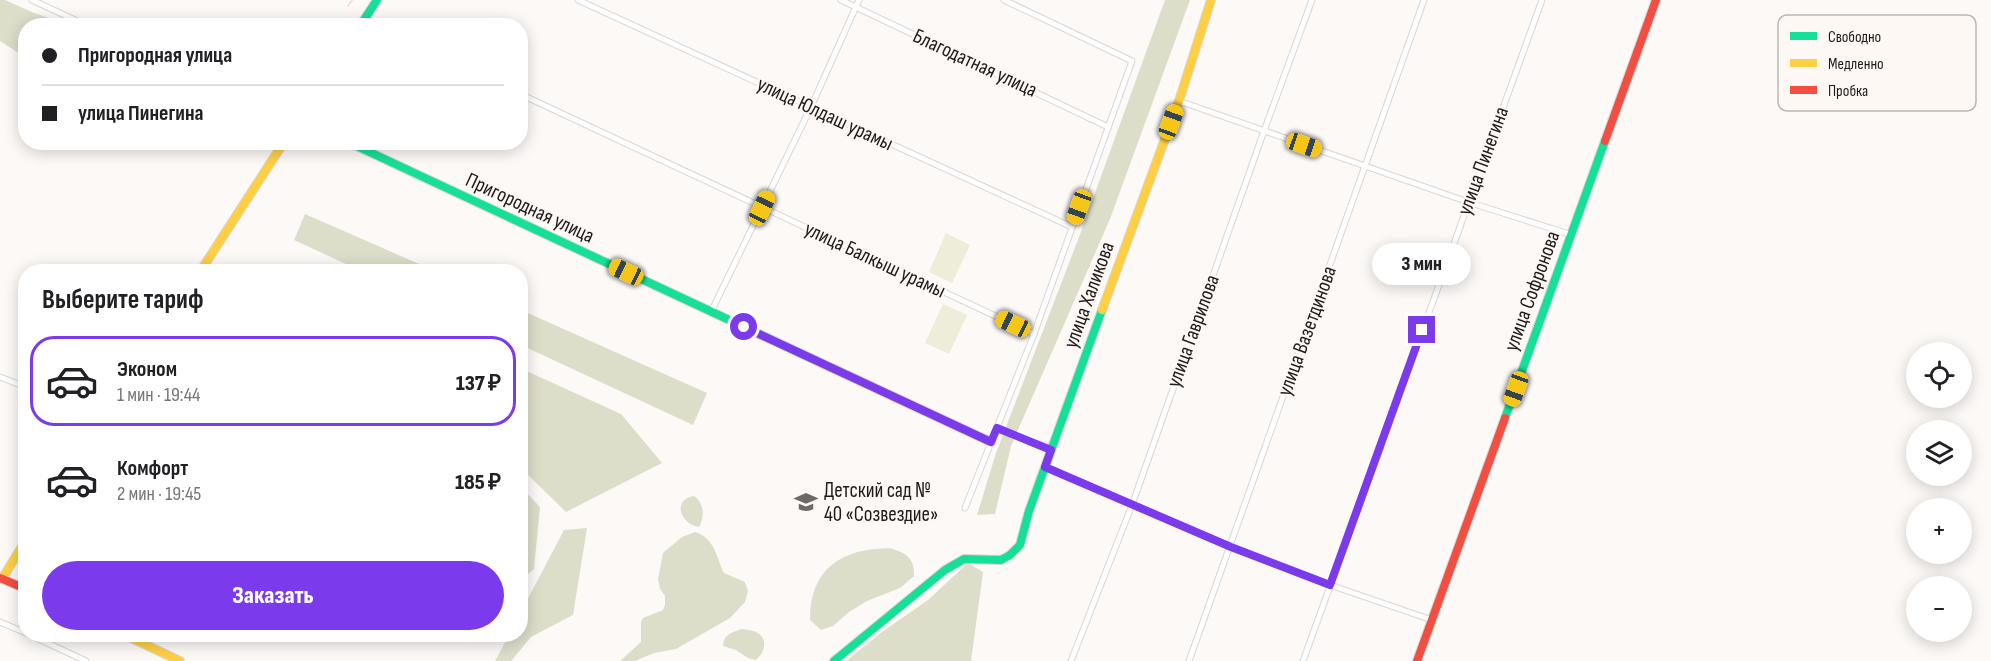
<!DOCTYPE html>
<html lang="ru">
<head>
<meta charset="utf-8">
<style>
  body { margin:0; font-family:"Sofia Sans Condensed",sans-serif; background:#f2f2f2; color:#202124; height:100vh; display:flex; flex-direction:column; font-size:22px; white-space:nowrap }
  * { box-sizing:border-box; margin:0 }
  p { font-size:20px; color:#757577 }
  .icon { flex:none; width:33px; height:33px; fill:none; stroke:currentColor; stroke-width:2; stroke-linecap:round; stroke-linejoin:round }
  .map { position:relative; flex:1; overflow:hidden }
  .side { position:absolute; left:18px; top:264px; width:510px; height:378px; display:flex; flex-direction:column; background:#fff; border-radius:24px; box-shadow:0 3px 15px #0003 }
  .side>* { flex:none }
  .top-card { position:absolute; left:18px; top:18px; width:510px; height:132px; border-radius:24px; box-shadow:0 3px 15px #0003; display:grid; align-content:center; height:132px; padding:0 24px; background:#fff }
  .buttons { position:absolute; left:1906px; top:342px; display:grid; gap:12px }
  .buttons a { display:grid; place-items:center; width:66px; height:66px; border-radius:50%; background:#fff; box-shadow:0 3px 15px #0003; font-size:30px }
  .end { position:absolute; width:27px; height:27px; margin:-14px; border:8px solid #7c3aed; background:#fff; box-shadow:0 0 0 3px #fff }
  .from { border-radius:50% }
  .bubble { position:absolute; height:42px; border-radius:21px; background:#fff; box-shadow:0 3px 15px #0003; font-size:20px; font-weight:800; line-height:42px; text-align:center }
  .car { position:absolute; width:18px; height:36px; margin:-18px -9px; border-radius:8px; box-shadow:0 0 4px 2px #0007; background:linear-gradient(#f5c518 24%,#345 0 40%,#f5c518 0 76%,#345 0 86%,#f5c518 0) }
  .top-card b { display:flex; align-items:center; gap:21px; height:57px; font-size:22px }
  .top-card b+b { border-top:2px solid #e0e0e0 }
  .top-card i { width:15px; height:15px; background:#202124 }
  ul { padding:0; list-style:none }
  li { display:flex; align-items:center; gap:18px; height:90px; margin:0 12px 9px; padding:0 12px; border:3px solid transparent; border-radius:24px }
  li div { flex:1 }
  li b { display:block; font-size:22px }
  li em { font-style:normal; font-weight:800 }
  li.current { border-color:#7c3aed }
  li>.icon { width:54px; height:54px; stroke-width:1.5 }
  h2 { padding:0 24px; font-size:27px; line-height:72px }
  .primary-button { display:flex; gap:12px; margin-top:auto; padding:12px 24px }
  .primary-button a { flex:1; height:69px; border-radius:36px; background:#7c3aed; color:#fff; font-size:24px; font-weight:800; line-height:69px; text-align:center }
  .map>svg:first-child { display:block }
  .green { fill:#ededd9 }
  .forest { fill:#dddec9 }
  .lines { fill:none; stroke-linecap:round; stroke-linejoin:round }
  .stream { stroke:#f8dce6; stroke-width:2 }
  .street-casing { stroke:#d9d7d5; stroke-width:7 }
  .fast-casing { stroke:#d9d7d5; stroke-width:10 }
  .slow-casing { stroke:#d9d7d5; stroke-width:10 }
  .jam-casing { stroke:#d9d7d5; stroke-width:10 }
  .street { stroke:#fffefe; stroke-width:5 }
  .fast { stroke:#16e098; stroke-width:8 }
  .slow { stroke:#ffcf43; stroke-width:8 }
  .jam { stroke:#f24e42; stroke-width:8 }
  .route { stroke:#7c3aed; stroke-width:8 }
  .labels { text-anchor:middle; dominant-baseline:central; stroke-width:4.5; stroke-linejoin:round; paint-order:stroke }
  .street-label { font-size:21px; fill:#1f1b1a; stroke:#fef8f5 }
  .poi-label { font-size:21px; fill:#1f1b1a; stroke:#fef8f5; text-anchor:start }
  .key { fill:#fef8f5; stroke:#bbb6b3; stroke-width:1.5 }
  .key-label { font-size:16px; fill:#1f1b1a }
</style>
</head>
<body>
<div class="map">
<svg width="1991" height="661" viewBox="0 0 1991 661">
  <rect width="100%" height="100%" fill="#fcf9f7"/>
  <!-- green -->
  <g class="green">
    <polygon points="946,233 970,245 952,283 929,272"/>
    <polygon points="943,304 967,315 949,354 925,343"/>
  </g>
  <!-- forest -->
  <g class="forest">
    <polygon points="0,0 5,0 34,13 71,25 26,26 25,57 0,41"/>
    <polygon points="1165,0 1190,0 1110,219 1011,446 995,514 977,515 996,453 1079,237"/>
    <polygon points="305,214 435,271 361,271 294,240"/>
    <polygon points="521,310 707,393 693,425 521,345"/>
    <polygon points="520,368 621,414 662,463 566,512 521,468"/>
    <polygon points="521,487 540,507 534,569 521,580"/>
    <path d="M694 496C704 503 705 517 699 527 681 525 671 500 694 496Z"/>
    <polygon points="587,528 573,615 531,637 511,661 495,661 509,635 520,634 521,612 564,530"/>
    <path d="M695 532C715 538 716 557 724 573L745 582 748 591 745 602 730 618 676 649 654 653 635 661H620L641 642V622L643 618 663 610 665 605V596L660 589 658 579 663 553 682 537Z"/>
    <path d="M890 548C906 553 915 558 914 576L900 588 867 601 849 612 833 626 821 630 810 620C810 568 841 549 890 548Z"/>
    <polygon points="968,563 983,572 971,661 846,661 882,632 928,600"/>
    <path d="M741 629C746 630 752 630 756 632 769 638 765 654 755 660L748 658 736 650 723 646C724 634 731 633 741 629Z"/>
  </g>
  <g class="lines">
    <!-- stream -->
    <polyline class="stream" points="348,6 352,0"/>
    <!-- street casing -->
    <g class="street-casing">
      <g id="street">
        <polyline points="32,0 88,26"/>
        <polyline points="578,0 1072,227"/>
        <polyline points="841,0 1108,127"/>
        <polyline points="364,20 375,26"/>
        <polyline points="520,94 1034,334"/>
        <polyline points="1179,101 1468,202 1572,235"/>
        <polyline points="711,312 811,107 859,0"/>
        <polyline points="0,377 26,387"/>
        <polyline points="997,428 1051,450"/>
        <polyline points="1045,467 1231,547 1330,585 1432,620"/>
        <polyline points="965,508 1034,334 1132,61 1004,0"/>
        <polyline points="0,622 26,633"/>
        <polyline points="28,634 86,661"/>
        <polyline points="1071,661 1132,505 1264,131 1312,0"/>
        <polyline points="1189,661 1424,0"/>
        <polyline points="1303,661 1542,0"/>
      </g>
    </g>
    <!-- fast casing -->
    <g class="fast-casing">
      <g id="fast">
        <polyline points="360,26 377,0"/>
        <polyline points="348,142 817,361"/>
        <polyline points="1505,418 1605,141"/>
        <polyline points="834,661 945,570 964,559 1001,560 1010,555 1020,545 1029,511 1102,310"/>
      </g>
    </g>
    <!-- slow casing -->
    <g class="slow-casing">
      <g id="slow">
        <polyline points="200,272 284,142"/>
        <polyline points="1102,310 1179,101 1211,0"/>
        <polyline points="817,361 991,442"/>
        <polyline points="2,579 26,540"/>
        <polyline points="123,634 180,661"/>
      </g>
    </g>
    <!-- jam casing -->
    <g class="jam-casing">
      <g id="jam">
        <polyline points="1605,141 1656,0"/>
        <polyline points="0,578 26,589"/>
        <polyline points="1417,661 1505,418"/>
      </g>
    </g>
    <!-- street -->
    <use href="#street" class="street"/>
    <!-- fast -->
    <use href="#fast" class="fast"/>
    <!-- slow -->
    <use href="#slow" class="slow"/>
    <!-- jam -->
    <use href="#jam" class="jam"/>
  </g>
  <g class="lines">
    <!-- route -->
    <polyline class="route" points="744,327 991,442 997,428 1051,450 1045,467 1231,547 1330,585 1422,330"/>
  </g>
  <!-- icons -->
  <defs>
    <g id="school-bare" transform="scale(1.8)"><path d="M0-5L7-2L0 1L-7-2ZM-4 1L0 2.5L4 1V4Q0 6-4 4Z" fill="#6c6967" stroke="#fef8f5" stroke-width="2.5" paint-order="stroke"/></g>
  </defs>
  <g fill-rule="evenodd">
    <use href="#school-bare" x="806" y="502"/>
  </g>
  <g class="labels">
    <!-- street labels -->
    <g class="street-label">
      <text transform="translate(975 63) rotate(25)">Благодатная улица</text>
      <text transform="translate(825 114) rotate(25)">улица Юлдаш урамы</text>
      <text transform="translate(1483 161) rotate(-70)">улица Пинегина</text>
      <text transform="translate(530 208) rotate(25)">Пригородная улица</text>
      <text transform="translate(875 260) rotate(25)">улица Балкыш урамы</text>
      <text transform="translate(1532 291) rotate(-70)">улица Софронова</text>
      <text transform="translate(1089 295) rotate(-70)">улица Халикова</text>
      <text transform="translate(1193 331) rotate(-70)">улица Гаврилова</text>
      <text transform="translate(1307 331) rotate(-70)">улица Вазетдинова</text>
    </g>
    <!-- poi labels -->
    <g class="poi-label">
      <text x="824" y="490">Детский сад №<tspan x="824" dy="24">40 «Созвездие»</tspan></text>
    </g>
  </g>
  <!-- legend -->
  <rect x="1778" y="15" width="198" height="96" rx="9" class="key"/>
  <rect x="1790" y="32" width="27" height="8" fill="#16e098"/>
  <rect x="1790" y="59" width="27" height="8" fill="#ffcf43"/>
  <rect x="1790" y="86" width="27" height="8" fill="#f24e42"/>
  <g class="key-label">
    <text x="1828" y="42">Свободно</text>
    <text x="1828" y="69">Медленно</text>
    <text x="1828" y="96">Пробка</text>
  </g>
</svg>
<div class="buttons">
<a><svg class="icon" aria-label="locate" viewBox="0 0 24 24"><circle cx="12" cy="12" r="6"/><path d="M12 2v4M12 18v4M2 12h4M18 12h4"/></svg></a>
<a><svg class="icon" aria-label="layers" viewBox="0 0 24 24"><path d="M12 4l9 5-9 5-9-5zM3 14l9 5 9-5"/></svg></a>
<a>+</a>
<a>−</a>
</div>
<i class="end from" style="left:744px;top:327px"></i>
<i class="end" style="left:1422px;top:330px"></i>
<div class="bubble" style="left:1372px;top:243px;width:99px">3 мин</div>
<i class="car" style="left:1171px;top:122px;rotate:20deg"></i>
<i class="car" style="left:1304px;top:145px;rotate:109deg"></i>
<i class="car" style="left:1079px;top:207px;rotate:200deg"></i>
<i class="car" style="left:762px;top:208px;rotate:25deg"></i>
<i class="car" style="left:626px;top:272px;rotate:295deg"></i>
<i class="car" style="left:1013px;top:324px;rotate:295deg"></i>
<i class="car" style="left:1516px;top:389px;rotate:200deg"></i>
<div class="top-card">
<b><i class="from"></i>Пригородная улица</b>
<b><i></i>улица Пинегина</b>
</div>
<section class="side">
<h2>Выберите тариф</h2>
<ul>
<li class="current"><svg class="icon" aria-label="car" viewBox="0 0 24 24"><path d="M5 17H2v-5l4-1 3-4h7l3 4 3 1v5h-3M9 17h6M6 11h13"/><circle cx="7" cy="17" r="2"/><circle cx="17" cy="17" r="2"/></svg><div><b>Эконом</b><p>1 мин · 19:44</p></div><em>137 ₽</em></li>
<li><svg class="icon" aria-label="car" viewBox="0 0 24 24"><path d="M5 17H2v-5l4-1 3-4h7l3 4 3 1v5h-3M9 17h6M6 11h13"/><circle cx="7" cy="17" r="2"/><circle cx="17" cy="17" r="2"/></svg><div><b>Комфорт</b><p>2 мин · 19:45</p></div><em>185 ₽</em></li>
</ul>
<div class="primary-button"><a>Заказать</a></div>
</section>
</div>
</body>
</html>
